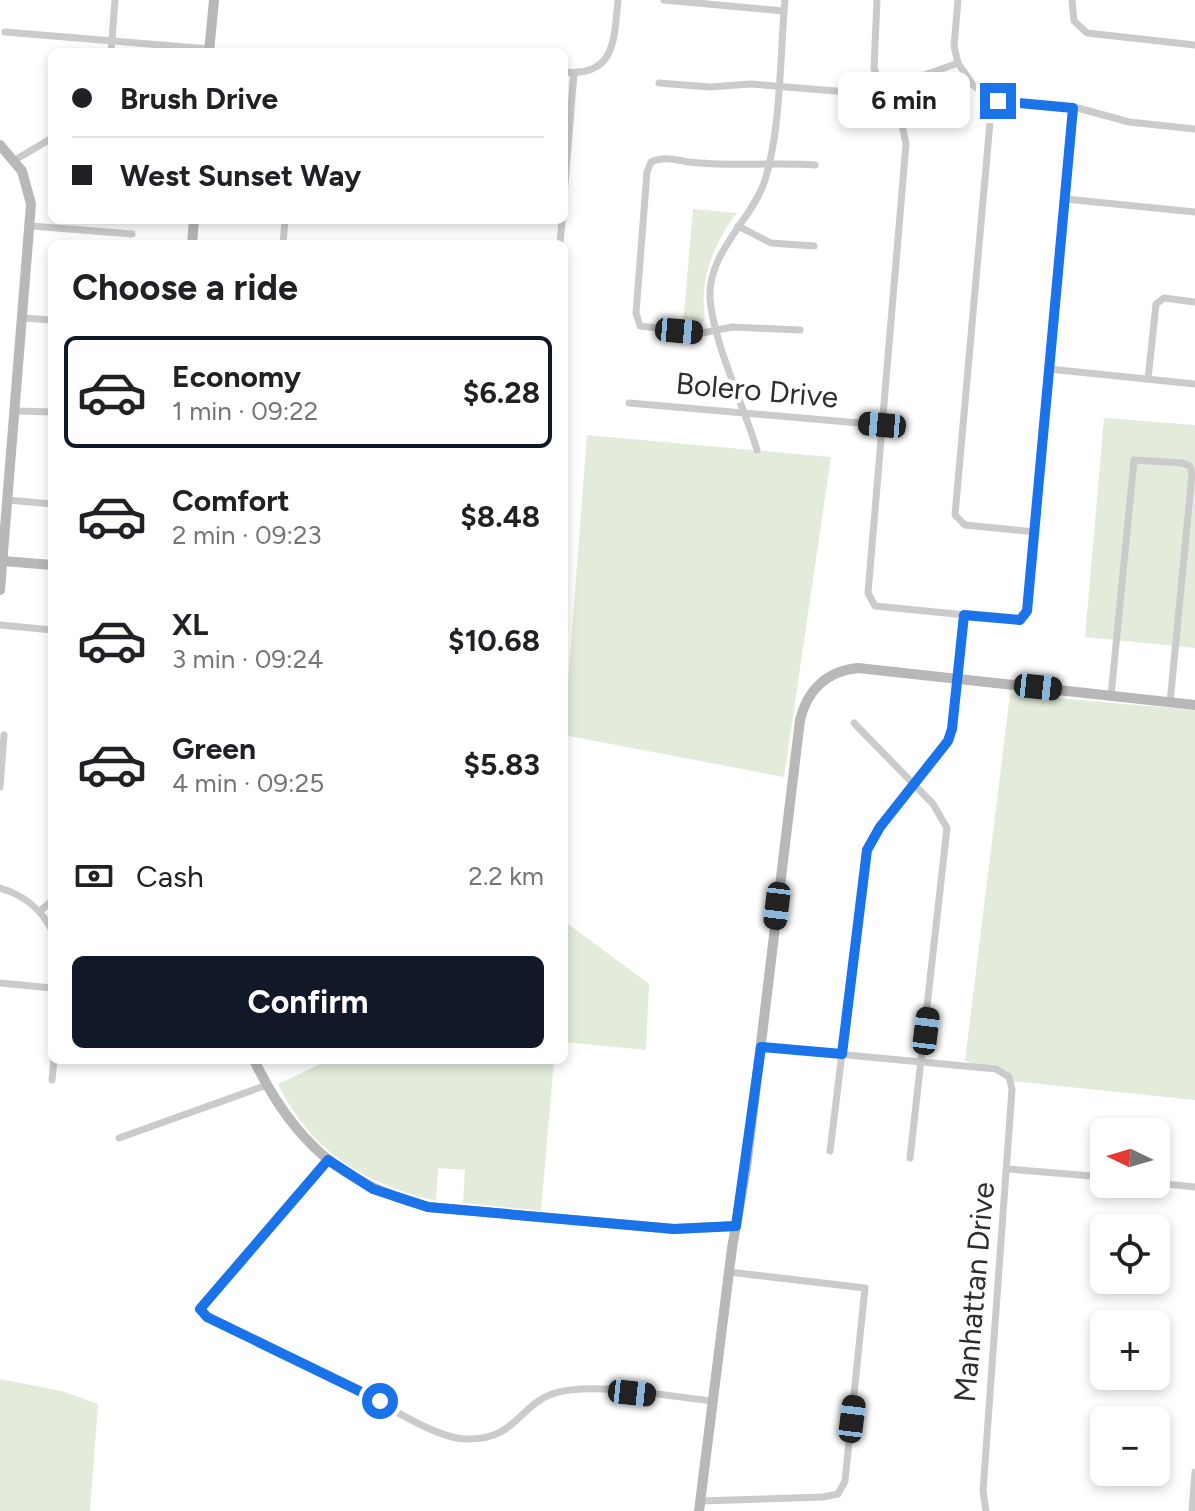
<!DOCTYPE html>
<html lang="en">
<head>
<meta charset="utf-8">
<style>
  body { margin:0; font-family:Figtree,sans-serif; background:#f6f6f6; color:#202124; height:100vh; display:flex; flex-direction:column; font-size:30px; white-space:nowrap }
  * { box-sizing:border-box; margin:0 }
  p { font-size:26px; color:#757577 }
  .icon { flex:none; width:44px; height:44px; fill:none; stroke:currentColor; stroke-width:2; stroke-linecap:round; stroke-linejoin:round }
  .map { position:relative; flex:1; overflow:hidden }
  .details { position:absolute; left:48px; top:240px; width:520px; height:824px; display:flex; flex-direction:column; background:#fff; border-radius:12px; box-shadow:0 4px 12px #0003 }
  .details>* { flex:none }
  .guide { position:absolute; left:48px; top:48px; width:520px; height:176px; border-radius:12px; box-shadow:0 4px 12px #0003; display:grid; align-content:center; height:176px; padding:0 24px; background:#fff }
  .needle { width:52px; rotate:275deg }
  .tools { position:absolute; left:1090px; top:1118px; display:grid; gap:16px }
  .tools a { display:grid; place-items:center; width:80px; height:80px; border-radius:12px; background:#fff; box-shadow:0 4px 12px #0003; font-size:40px }
  .end { position:absolute; width:36px; height:36px; margin:-18px; border:10px solid #1a73e8; background:#fff; box-shadow:0 0 0 4px #fff }
  .from { border-radius:50% }
  .bubble { position:absolute; height:56px; border-radius:12px; background:#fff; box-shadow:0 4px 12px #0003; font-size:26px; font-weight:700; line-height:56px; text-align:center }
  .car { position:absolute; width:24px; height:48px; margin:-24px -12px; border-radius:10px; box-shadow:0 0 6px 2px #0007; background:linear-gradient(#222 24%,#8ab4d8 0 40%,#222 0 76%,#8ab4d8 0 86%,#222 0) }
  .guide b { display:flex; align-items:center; gap:28px; height:76px; font-size:30px }
  .guide b+b { border-top:2px solid #e0e0e0 }
  .guide i { width:20px; height:20px; background:#202124 }
  ul { padding:0; list-style:none }
  li { display:flex; align-items:center; gap:24px; height:112px; margin:0 16px 12px; padding:0 8px; border:4px solid transparent; border-radius:12px }
  li div { flex:1 }
  li b { display:block; font-size:30px }
  li em { font-style:normal; font-weight:700 }
  li.on { border-color:#111827 }
  li>.icon { width:72px; height:72px; stroke-width:1.5 }
  h2 { padding:0 24px; font-size:36px; line-height:96px }
  .pay { display:flex; align-items:center; gap:20px; height:88px; padding:0 24px; font-size:30px }
  .pay p { margin-inline-start:auto }
  .primary-button { display:flex; gap:16px; margin-top:auto; padding:16px 24px }
  .primary-button a { flex:1; height:92px; border-radius:12px; background:#111827; color:#fff; font-size:32px; font-weight:700; line-height:92px; text-align:center }
  .map>svg:first-child { display:block }
  .green { fill:#e3ecdb }
  .lines { fill:none; stroke-linecap:round; stroke-linejoin:round }
  .street { stroke:#cbcbcb; stroke-width:7 }
  .secondary { stroke:#b8b8b8; stroke-width:10 }
  .route { stroke:#1a73e8; stroke-width:10 }
  .labels { text-anchor:middle; dominant-baseline:central; stroke-width:8; stroke-linejoin:round; paint-order:stroke }
  .street-label { font-size:30px; fill:#2e2e2e; stroke:#fff }
</style>
</head>
<body>
<div class="map">
<svg width="1195" height="1511" viewBox="0 0 1195 1511">
  <rect width="100%" height="100%" fill="#fff"/>
  <!-- green -->
  <g class="green">
    <path d="M693 209 737 213C713 244 699 281 705 320L698 327 683 325Z"/>
    <polygon points="1104,418 1195,425 1195,648 1085,637"/>
    <polygon points="587,435 831,457 784,777 564,735"/>
    <polygon points="1010,694 1195,710 1195,1100 1011,1081 1005,1072 965,1061"/>
    <polygon points="564,921 649,984 646,1050 564,1042"/>
    <path d="M329 1060H554L541 1211 463 1203 465 1170 438 1168 436 1201C363 1183 312 1153 278 1084Z"/>
    <polygon points="0,1379 61,1391 98,1404 90,1511 0,1511"/>
  </g>
  <g class="lines">
    <!-- street -->
    <g class="street">
      <polyline points="664,0 784,11"/>
      <polyline points="877,0 874,69 902,125 906,144 868,593 875,606 1016,620 1026,615 1073,108"/>
      <polyline points="958,0 954,46 958,63 973,85 992,100 1078,108 1129,122 1195,129"/>
      <polyline points="1072,0 1074,21 1087,33 1195,45"/>
      <polyline points="5,32 210,49"/>
      <polyline points="111,52 115,0"/>
      <polyline points="299,52 330,52"/>
      <path d="M564 72C616 77 614 39 618 0"/>
      <polyline points="659,83 710,87 751,84 872,94 958,63"/>
      <polyline points="992,100 955,515 965,525 1035,532"/>
      <polyline points="15,160 52,138"/>
      <polyline points="564,195 574,73"/>
      <polyline points="1065,199 1195,212"/>
      <polyline points="31,226 132,234"/>
      <polyline points="738,226 771,243 814,246"/>
      <polyline points="283,244 285,220"/>
      <polyline points="560,244 562,220"/>
      <polyline points="23,318 52,320"/>
      <path d="M800 330 732 327 702 333 640 326 636 313 647 172 651 162C663 156 676 160 689 162 731 167 772 162 815 165"/>
      <polyline points="1049,369 1195,384"/>
      <polyline points="1148,379 1156,304 1164,298 1195,302"/>
      <polyline points="629,403 882,425"/>
      <polyline points="15,411 52,412"/>
      <path d="M757 450C744 406 713 342 710 298 708 252 750 222 764 183 781 133 780 54 785 0"/>
      <polyline points="8,500 52,504"/>
      <polyline points="0,625 52,630"/>
      <polyline points="1111,696 1134,460 1182,463 1190,466 1192,474 1170,703"/>
      <polyline points="854,723 933,804 947,828 910,1158"/>
      <polyline points="0,787 4,735"/>
      <path d="M0 888C24 895 40 908 52 930"/>
      <polyline points="41,910 52,901"/>
      <polyline points="0,983 52,988"/>
      <polyline points="761,1047 996,1069 1009,1077 1012,1089 983,1491 986,1511"/>
      <polyline points="52,1080 54,1060"/>
      <polyline points="119,1138 267,1085"/>
      <polyline points="830,1151 867,850 880,827 948,741 952,729 964,615"/>
      <path d="M328 1160 200 1309 207 1317C257 1340 306 1363 355 1389 385 1404 434 1438 466 1439 516 1441 519 1404 555 1393 593 1381 671 1397 713 1401"/>
      <polyline points="1008,1169 1104,1177"/>
      <polyline points="1156,1183 1195,1187"/>
      <polyline points="700,1501 823,1497 838,1494 845,1481 865,1288 729,1272"/>
      <polyline points="1192,1511 1195,1472"/>
    </g>
    <!-- secondary -->
    <g class="secondary">
      <polyline points="209,52 214,0"/>
      <polyline points="0,145 22,171 31,204 0,590"/>
      <polyline points="192,244 194,220"/>
      <polyline points="3,561 52,565"/>
      <path d="M254 1060C293 1141 341 1184 428 1207L674 1229 736 1226"/>
      <path d="M699 1511 732 1248 746 1168 800 720C807 690 827 671 858 668L1195 705"/>
    </g>
  </g>
  <g class="lines">
    <!-- route -->
    <polyline class="route" points="380,1401 207,1317 200,1309 328,1160 373,1189 428,1207 674,1229 736,1226 761,1047 842,1054 867,850 880,827 948,741 952,729 964,615 1020,620 1027,611 1073,108 998,101"/>
  </g>
  <g class="labels">
    <!-- street labels -->
    <g class="street-label">
      <text transform="translate(757 390) rotate(5)">Bolero Drive</text>
      <text transform="translate(974 1292) rotate(-85)">Manhattan Drive</text>
    </g>
  </g>
</svg>
<div class="tools">
<a><svg class="needle" viewBox="-14 -14 28 28"><path d="M0-13l5 13h-10z" fill="#e53935"/><path d="M0 13l5-13h-10z" fill="#757577"/></svg></a>
<a><svg class="icon" aria-label="locate" viewBox="0 0 24 24"><circle cx="12" cy="12" r="6"/><path d="M12 2v4M12 18v4M2 12h4M18 12h4"/></svg></a>
<a>+</a>
<a>−</a>
</div>
<i class="end from" style="left:380px;top:1401px"></i>
<i class="end" style="left:998px;top:101px"></i>
<div class="bubble" style="left:838px;top:72px;width:132px">6 min</div>
<i class="car" style="left:679px;top:331px;rotate:95deg"></i>
<i class="car" style="left:882px;top:425px;rotate:275deg"></i>
<i class="car" style="left:1038px;top:687px;rotate:96deg"></i>
<i class="car" style="left:777px;top:906px;rotate:187deg"></i>
<i class="car" style="left:926px;top:1031px;rotate:7deg"></i>
<i class="car" style="left:632px;top:1393px;rotate:96deg"></i>
<i class="car" style="left:852px;top:1419px;rotate:7deg"></i>
<div class="guide">
<b><i class="from"></i>Brush Drive</b>
<b><i></i>West Sunset Way</b>
</div>
<section class="details">
<h2>Choose a ride</h2>
<ul>
<li class="on"><svg class="icon" aria-label="car" viewBox="0 0 24 24"><path d="M5 17H2v-5l4-1 3-4h7l3 4 3 1v5h-3M9 17h6M6 11h13"/><circle cx="7" cy="17" r="2"/><circle cx="17" cy="17" r="2"/></svg><div><b>Economy</b><p>1 min · 09:22</p></div><em>$6.28</em></li>
<li><svg class="icon" aria-label="car" viewBox="0 0 24 24"><path d="M5 17H2v-5l4-1 3-4h7l3 4 3 1v5h-3M9 17h6M6 11h13"/><circle cx="7" cy="17" r="2"/><circle cx="17" cy="17" r="2"/></svg><div><b>Comfort</b><p>2 min · 09:23</p></div><em>$8.48</em></li>
<li><svg class="icon" aria-label="car" viewBox="0 0 24 24"><path d="M5 17H2v-5l4-1 3-4h7l3 4 3 1v5h-3M9 17h6M6 11h13"/><circle cx="7" cy="17" r="2"/><circle cx="17" cy="17" r="2"/></svg><div><b>XL</b><p>3 min · 09:24</p></div><em>$10.68</em></li>
<li><svg class="icon" aria-label="car" viewBox="0 0 24 24"><path d="M5 17H2v-5l4-1 3-4h7l3 4 3 1v5h-3M9 17h6M6 11h13"/><circle cx="7" cy="17" r="2"/><circle cx="17" cy="17" r="2"/></svg><div><b>Green</b><p>4 min · 09:25</p></div><em>$5.83</em></li>
</ul>
<div class="pay"><svg class="icon" aria-label="cash" viewBox="0 0 24 24"><path d="M3 7h18v10H3z"/><circle cx="12" cy="12" r="2"/></svg>Cash<p>2.2 km</p></div>
<div class="primary-button"><a>Confirm</a></div>
</section>
</div>
</body>
</html>
